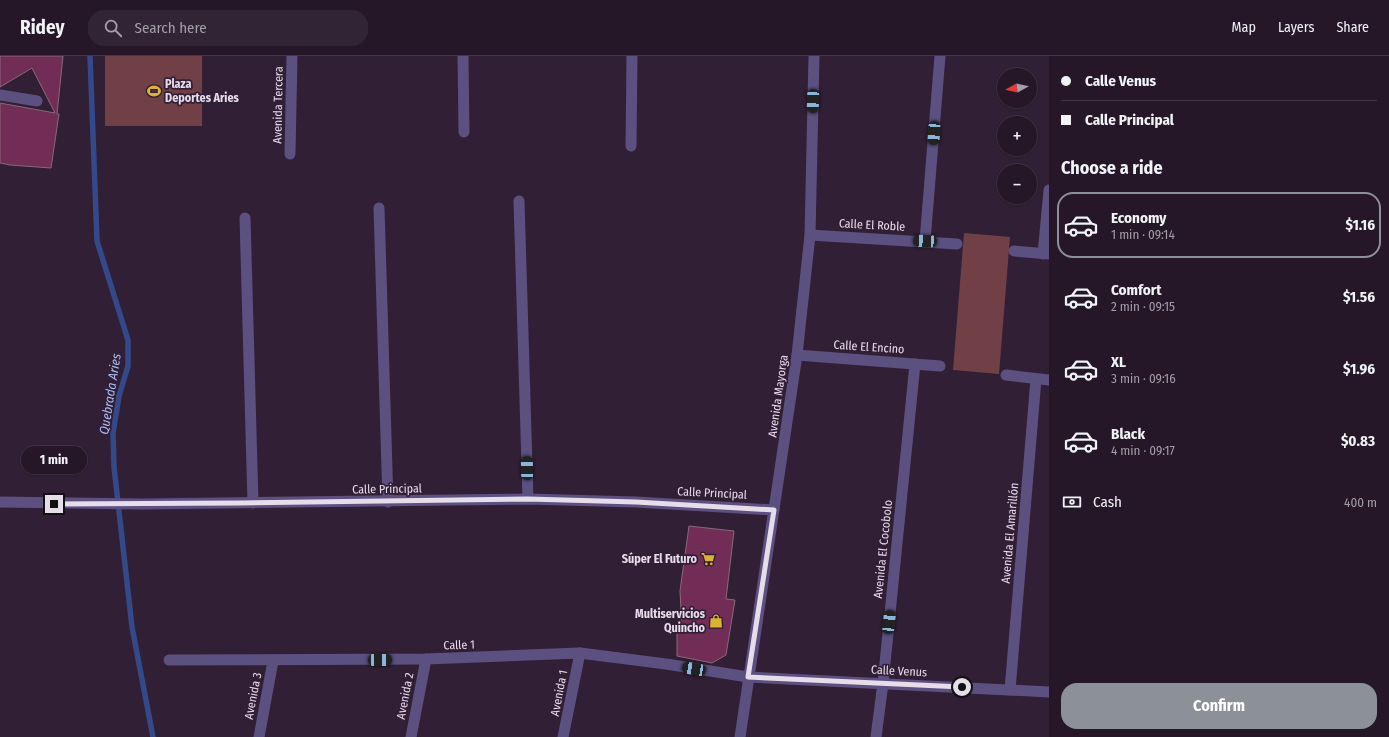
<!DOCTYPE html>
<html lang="en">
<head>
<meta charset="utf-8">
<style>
  body { margin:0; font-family:"Fira Sans Condensed",sans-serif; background:#312434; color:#f1f3f6; height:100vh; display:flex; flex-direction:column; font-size:15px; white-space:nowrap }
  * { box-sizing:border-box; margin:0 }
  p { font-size:13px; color:#a39fa8 }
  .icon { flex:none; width:22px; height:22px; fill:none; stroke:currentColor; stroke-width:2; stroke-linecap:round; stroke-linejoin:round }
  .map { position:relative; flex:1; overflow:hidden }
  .panel { display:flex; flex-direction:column; background:#251728; width:340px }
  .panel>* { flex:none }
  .top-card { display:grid; align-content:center; height:88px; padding:0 12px; background:#251728 }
  .needle { width:26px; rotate:262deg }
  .tools { position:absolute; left:997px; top:12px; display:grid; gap:8px }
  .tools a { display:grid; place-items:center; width:40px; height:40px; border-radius:50%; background:#251728; box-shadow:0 1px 3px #0004,0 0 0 1px #423645; font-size:20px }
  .end { position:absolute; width:18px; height:18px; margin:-9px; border:5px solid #e7dcea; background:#111; box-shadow:0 0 0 2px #111 }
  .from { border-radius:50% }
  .bubble { position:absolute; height:28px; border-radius:14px; background:#251728; box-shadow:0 1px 3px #0004,0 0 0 1px #423645; font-size:13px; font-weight:700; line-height:28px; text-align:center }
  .car { position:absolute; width:12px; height:24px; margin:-12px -6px; border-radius:5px; box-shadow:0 0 3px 1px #0007; background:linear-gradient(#222 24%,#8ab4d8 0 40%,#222 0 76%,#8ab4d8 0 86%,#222 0) }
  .top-card b { display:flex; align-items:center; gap:14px; height:38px; font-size:15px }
  .top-card b+b { border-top:1px solid #423645 }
  .top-card i { width:10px; height:10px; background:#f1f3f6 }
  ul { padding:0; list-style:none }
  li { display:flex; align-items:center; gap:12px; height:66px; margin:0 8px 6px; padding:0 4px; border:2px solid transparent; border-radius:16px }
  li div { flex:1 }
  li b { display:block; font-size:15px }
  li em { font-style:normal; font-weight:700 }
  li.selected { border-color:#8c9099 }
  li>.icon { width:36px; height:36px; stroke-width:1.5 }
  h2 { padding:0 12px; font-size:18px; line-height:48px }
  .pay { display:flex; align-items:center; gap:10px; height:44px; padding:0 12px; font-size:15px }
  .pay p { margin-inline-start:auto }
  .primary-button { display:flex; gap:8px; margin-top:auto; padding:8px 12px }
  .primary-button a { flex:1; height:46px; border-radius:16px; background:#8c9099; color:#fff; font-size:16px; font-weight:700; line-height:46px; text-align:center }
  header { display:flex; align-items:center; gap:24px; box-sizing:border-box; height:56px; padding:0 20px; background:#251728; border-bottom:1px solid #423645 }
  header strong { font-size:19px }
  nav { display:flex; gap:22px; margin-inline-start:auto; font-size:14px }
  .search { width:280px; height:36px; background:#312434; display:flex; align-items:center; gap:10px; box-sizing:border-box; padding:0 14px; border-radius:16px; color:#a39fa8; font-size:15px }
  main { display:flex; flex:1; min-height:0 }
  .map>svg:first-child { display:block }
  .green { fill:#714047 }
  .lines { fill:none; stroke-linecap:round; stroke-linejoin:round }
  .stream { stroke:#34498a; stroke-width:5.5 }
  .building { fill:#722d57; stroke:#886979 }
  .minor { stroke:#5b5080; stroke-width:11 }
  .route { stroke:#e7dcea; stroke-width:5 }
  .labels { text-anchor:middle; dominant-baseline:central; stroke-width:3.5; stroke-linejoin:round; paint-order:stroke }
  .poi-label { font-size:12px; font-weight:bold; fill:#e7dcea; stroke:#311f35; text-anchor:end }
  .street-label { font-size:12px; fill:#e7dcea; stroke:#311f35 }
  .water-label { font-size:13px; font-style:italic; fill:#a8bef7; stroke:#311f35 }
</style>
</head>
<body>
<header>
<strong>Ridey</strong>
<div class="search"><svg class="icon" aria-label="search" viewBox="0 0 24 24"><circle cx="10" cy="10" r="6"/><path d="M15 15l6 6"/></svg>Search here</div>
<nav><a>Map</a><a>Layers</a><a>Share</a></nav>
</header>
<main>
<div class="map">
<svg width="1049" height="681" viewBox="0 0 1049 681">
  <rect width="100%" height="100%" fill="#311f35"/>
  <!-- green -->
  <g class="green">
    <rect x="105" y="0" width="97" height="70"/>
    <polygon points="964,177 1010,181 999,318 953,314"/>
  </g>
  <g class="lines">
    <!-- stream -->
    <polyline class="stream" points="90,0 97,185 128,284 128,310 119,340 113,377 114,411 132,571 153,681"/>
  </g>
  <!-- building -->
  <g class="building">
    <polygon points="0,0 63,0 57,58 59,58 51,112 10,109 0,107 0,47 55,57 32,12 0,31"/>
    <polygon points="689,470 734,475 726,543 735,544 726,599 712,607 677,600 677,573 682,574 680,535"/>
  </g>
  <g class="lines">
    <!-- minor -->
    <g class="minor">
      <polyline points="463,0 464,76"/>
      <polyline points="0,39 37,45"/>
      <polyline points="631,90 632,0"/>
      <polyline points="290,98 292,0"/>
      <polyline points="519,145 528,443"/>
      <polyline points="379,152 388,446"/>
      <polyline points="245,162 253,447"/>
      <polyline points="810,179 957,188"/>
      <polyline points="925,185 940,0"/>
      <polyline points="1014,195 1049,198"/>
      <polyline points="1043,198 1049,134"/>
      <polyline points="797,299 940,310"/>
      <polyline points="1006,319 1049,324"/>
      <polyline points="0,446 143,448 528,443 636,446 774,454"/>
      <polyline points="169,604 426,603 580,597 666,608 748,621 1049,636"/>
      <polyline points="1010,634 1036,323"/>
      <polyline points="259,681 273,605"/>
      <polyline points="411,681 426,603"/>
      <polyline points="563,681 580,597"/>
      <polyline points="740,681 797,299 810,179 814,0"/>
      <polyline points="876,681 883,627 915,308"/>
    </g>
  </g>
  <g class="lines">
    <!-- route -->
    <polyline class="route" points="54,448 238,447 528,443 636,446 774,454 748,621 962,631"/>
  </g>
  <!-- icons -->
  <defs>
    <g id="stadium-bare" transform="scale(1.08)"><path d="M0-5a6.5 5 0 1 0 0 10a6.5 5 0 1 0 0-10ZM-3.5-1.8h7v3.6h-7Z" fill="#dbb233" stroke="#311f35" stroke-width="2.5" paint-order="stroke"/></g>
    <g id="supermarket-bare" transform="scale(1.08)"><path d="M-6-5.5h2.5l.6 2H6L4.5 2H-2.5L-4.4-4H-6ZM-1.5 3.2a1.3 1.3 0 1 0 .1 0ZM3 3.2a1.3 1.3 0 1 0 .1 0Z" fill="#dbb233" stroke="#311f35" stroke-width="2.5" paint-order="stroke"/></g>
    <g id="shop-bare" transform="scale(1.08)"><path d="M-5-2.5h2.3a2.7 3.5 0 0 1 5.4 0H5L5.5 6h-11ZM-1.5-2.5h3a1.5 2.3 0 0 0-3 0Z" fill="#dbb233" stroke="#311f35" stroke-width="2.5" paint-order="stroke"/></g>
  </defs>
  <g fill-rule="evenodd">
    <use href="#stadium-bare" x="154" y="35"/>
    <use href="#supermarket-bare" x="708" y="503"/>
    <use href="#shop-bare" x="716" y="565"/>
  </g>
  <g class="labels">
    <!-- poi labels -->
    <g class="poi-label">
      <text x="165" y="28" text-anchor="start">Plaza<tspan x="165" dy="14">Deportes Aries</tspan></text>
      <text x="697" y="503">Súper El Futuro</text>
      <text x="705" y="558">Multiservicios<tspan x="705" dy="14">Quincho</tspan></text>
    </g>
    <!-- street labels -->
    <g class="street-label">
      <text transform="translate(278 49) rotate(-89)">Avenida Tercera</text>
      <text transform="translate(872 169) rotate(3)">Calle El Roble</text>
      <text transform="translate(869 291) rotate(4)">Calle El Encino</text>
      <text transform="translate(778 340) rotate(-82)">Avenida Mayorga</text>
      <text transform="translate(387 433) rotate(-1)">Calle Principal</text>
      <text transform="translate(712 437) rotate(3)">Calle Principal</text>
      <text transform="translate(1010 477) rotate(-85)">Avenida El Amarillón</text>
      <text transform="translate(883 493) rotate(-84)">Avenida El Cocobolo</text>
      <text transform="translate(459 589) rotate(-2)">Calle 1</text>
      <text transform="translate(899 615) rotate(3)">Calle Venus</text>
      <text transform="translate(559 637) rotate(-79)">Avenida 1</text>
      <text transform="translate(253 640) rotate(-79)">Avenida 3</text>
      <text transform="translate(405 640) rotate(-79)">Avenida 2</text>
    </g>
    <!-- water labels -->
    <g class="water-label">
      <text transform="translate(110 338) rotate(-81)">Quebrada Aries</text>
    </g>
  </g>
</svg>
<div class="tools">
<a><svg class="needle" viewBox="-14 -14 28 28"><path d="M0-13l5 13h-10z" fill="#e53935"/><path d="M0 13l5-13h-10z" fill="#a39fa8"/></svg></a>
<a>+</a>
<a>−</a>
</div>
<i class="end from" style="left:962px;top:631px"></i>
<i class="end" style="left:54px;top:448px"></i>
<div class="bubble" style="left:21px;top:390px;width:66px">1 min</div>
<i class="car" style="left:813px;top:45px;rotate:182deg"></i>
<i class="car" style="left:934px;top:77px;rotate:184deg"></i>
<i class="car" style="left:925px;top:185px;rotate:273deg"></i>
<i class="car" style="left:527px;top:412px;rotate:359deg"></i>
<i class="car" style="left:889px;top:566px;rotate:6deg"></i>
<i class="car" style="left:380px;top:604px;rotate:89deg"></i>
<i class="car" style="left:694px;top:613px;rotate:279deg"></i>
</div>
<section class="panel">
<div class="top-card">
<b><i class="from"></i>Calle Venus</b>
<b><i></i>Calle Principal</b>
</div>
<h2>Choose a ride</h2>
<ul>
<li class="selected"><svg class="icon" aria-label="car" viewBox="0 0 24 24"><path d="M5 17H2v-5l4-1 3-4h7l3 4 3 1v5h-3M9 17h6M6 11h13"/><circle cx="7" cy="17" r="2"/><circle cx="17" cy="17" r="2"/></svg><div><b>Economy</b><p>1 min · 09:14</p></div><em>$1.16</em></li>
<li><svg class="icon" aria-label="car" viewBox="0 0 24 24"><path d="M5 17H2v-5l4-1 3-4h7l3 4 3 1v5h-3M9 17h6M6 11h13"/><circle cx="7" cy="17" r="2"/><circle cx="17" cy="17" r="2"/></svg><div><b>Comfort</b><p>2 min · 09:15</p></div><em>$1.56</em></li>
<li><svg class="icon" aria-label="car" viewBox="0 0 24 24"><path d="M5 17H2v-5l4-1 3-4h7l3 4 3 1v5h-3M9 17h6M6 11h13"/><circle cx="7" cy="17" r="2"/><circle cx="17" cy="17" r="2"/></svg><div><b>XL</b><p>3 min · 09:16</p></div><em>$1.96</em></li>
<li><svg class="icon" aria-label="car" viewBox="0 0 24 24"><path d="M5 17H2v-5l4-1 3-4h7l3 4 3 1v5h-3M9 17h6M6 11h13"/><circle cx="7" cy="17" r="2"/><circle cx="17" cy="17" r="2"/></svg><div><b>Black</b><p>4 min · 09:17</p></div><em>$0.83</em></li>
</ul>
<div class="pay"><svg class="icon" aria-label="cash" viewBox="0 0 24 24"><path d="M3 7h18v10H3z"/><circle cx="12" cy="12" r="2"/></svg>Cash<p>400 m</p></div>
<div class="primary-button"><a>Confirm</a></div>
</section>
</main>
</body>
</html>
